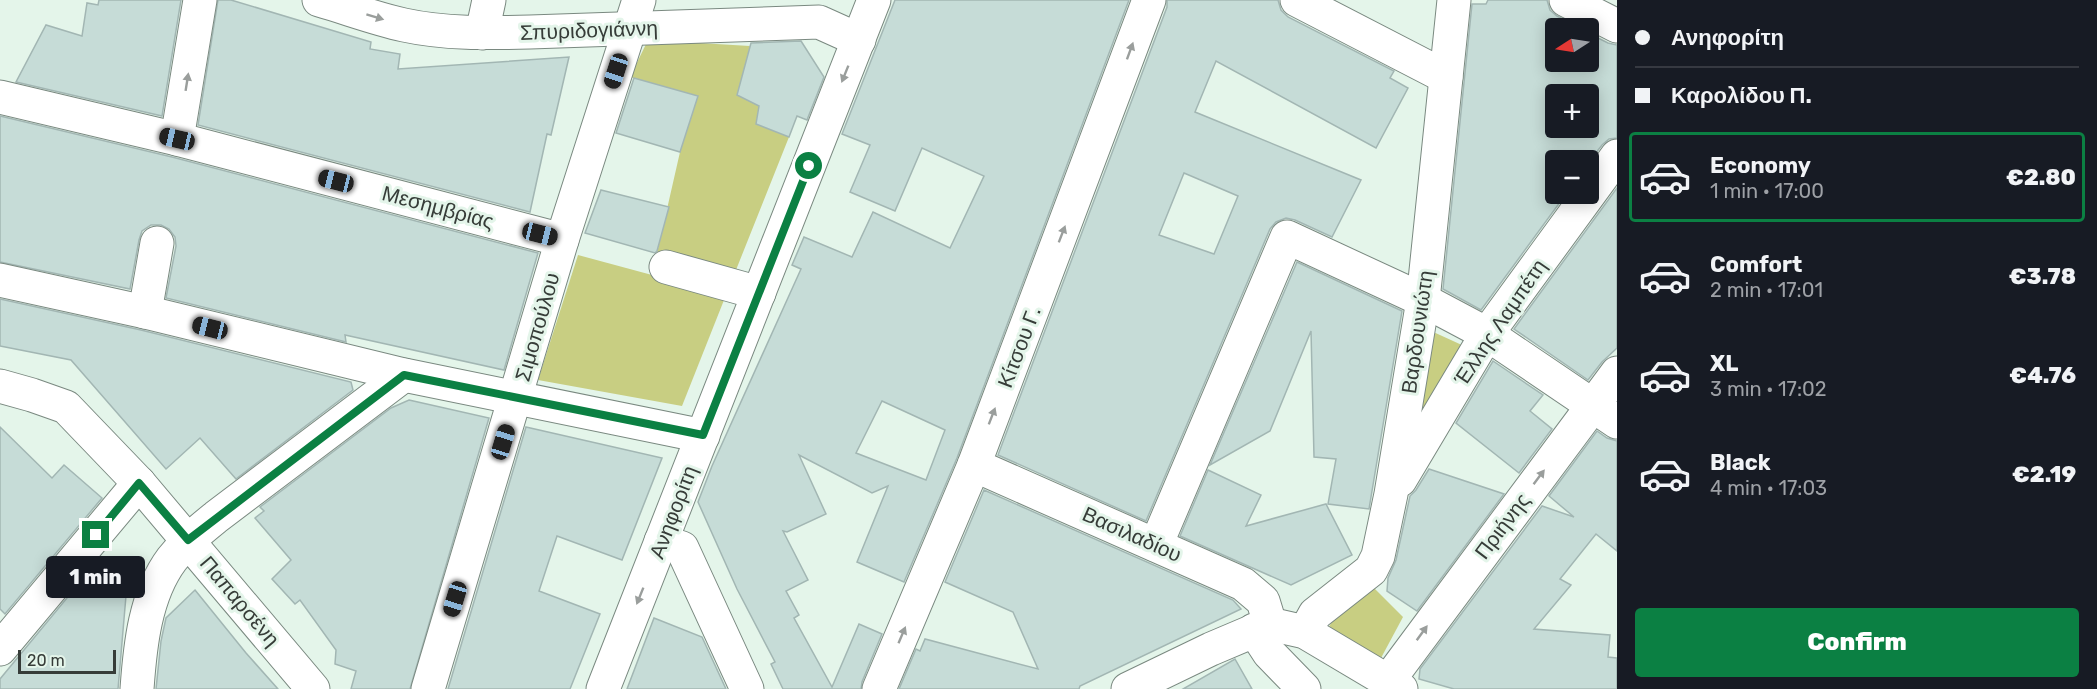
<!DOCTYPE html>
<html lang="en">
<head>
<meta charset="utf-8">
<style>
  body { margin:0; font-family:Rubik,sans-serif; background:#242831; color:#f1f3f6; height:100vh; display:flex; flex-direction:column; font-size:22px; white-space:nowrap }
  * { box-sizing:border-box; margin:0 }
  p { font-size:20px; color:#9ea1a6 }
  .icon { flex:none; width:33px; height:33px; fill:none; stroke:currentColor; stroke-width:2; stroke-linecap:round; stroke-linejoin:round }
  .map { position:relative; flex:1; overflow:hidden }
  .side { display:flex; flex-direction:column; background:#171b24; width:480px }
  .side>* { flex:none }
  .guide { display:grid; align-content:center; height:132px; padding:0 18px; background:#171b24 }
  .needle { width:39px; rotate:258deg }
  .buttons { position:absolute; left:1545px; top:18px; display:grid; gap:12px }
  .buttons a { display:grid; place-items:center; width:54px; height:54px; border-radius:6px; background:#171b24; box-shadow:0 3px 15px #0003; font-size:30px }
  .scale { position:absolute; left:18px; bottom:15px; width:98px; box-sizing:border-box; padding-left:6px; border:3px solid #363c38; border-top:0; font-size:16px; line-height:21px; white-space:nowrap; color:#363c38; -webkit-text-stroke:4px #e4f5ea; paint-order:stroke }
  .end { position:absolute; width:27px; height:27px; margin:-14px; border:8px solid #0b8043; background:#fff; box-shadow:0 0 0 3px #fff }
  .from { border-radius:50% }
  .bubble { position:absolute; height:42px; border-radius:6px; background:#171b24; box-shadow:0 3px 15px #0003; font-size:20px; font-weight:800; line-height:42px; text-align:center }
  .car { position:absolute; width:18px; height:36px; margin:-18px -9px; border-radius:8px; box-shadow:0 0 4px 2px #0007; background:linear-gradient(#222 24%,#8ab4d8 0 40%,#222 0 76%,#8ab4d8 0 86%,#222 0) }
  .guide b { display:flex; align-items:center; gap:21px; height:57px; font-size:22px }
  .guide b+b { border-top:2px solid #363941 }
  .guide i { width:15px; height:15px; background:#f1f3f6 }
  ul { padding:0; list-style:none }
  li { display:flex; align-items:center; gap:18px; height:90px; margin:0 12px 9px; padding:0 6px; border:3px solid transparent; border-radius:6px }
  li div { flex:1 }
  li b { display:block; font-size:22px }
  li em { font-style:normal; font-weight:800 }
  li.current { border-color:#0b8043 }
  li>.icon { width:54px; height:54px; stroke-width:1.5 }
  .button { display:flex; gap:12px; margin-top:auto; padding:12px 18px }
  .button a { flex:1; height:69px; border-radius:6px; background:#0b8043; color:#fff; font-size:24px; font-weight:800; line-height:69px; text-align:center }
  main { display:flex; flex:1; min-height:0 }
  .map>svg:first-child { display:block }
  .green { fill:#c8ce82 }
  .building { fill:#c6dcd7; stroke:#a2b6b3; stroke-width:1.5; fill-rule:evenodd }
  .lines { fill:none; stroke-linecap:round; stroke-linejoin:round }
  .minor-casing { stroke:#7a8980; stroke-width:35 }
  .minor { stroke:#fff; stroke-width:33 }
  .oneway { fill:#9a9e9c }
  .route { stroke:#0b8043; stroke-width:8 }
  .labels { text-anchor:middle; dominant-baseline:central; stroke-width:6; stroke-linejoin:round; paint-order:stroke }
  .street-label { font-size:21px; fill:#363c38; stroke:#e4f5ea }
</style>
</head>
<body>
<main>
<div class="map">
<svg width="1617" height="689" viewBox="0 0 1617 689">
  <rect width="100%" height="100%" fill="#e4f5ea"/>
  <!-- green -->
  <g class="green">
    <polygon points="648,40 750,46 737,95 759,106 756,124 789,137 734,275 657,253 680,152 698,96 630,77"/>
    <polygon points="578,255 726,295 682,406 538,380"/>
    <polygon points="1429,330 1464,346 1412,427"/>
    <polygon points="1369,583 1403,617 1381,658 1328,628 1341,608"/>
  </g>
  <!-- building -->
  <g class="building">
    <polygon points="99,0 181,0 162,116 16,82 46,25 82,36 87,3 98,5"/>
    <polygon points="218,0 231,0 371,42 370,49 400,54 398,69 569,57 551,135 547,134 530,212 198,125"/>
    <path d="M895 0H1129L957 458 904 582 857 562 888 486 872 493 799 455 826 514 787 532 783 531 808 580 786 591 799 615 794 618 832 687 859 624 882 634 862 682 861 689H783L771 664 775 662 737 589 698 502 712 466 801 269 792 265 804 237 852 257 873 212 950 248 984 176 922 148 895 211 850 192 870 145 842 134ZM882 401 945 430 926 480 856 453Z"/>
    <path d="M1167 0H1278L1281 10 1288 17 1394 71 1390 78 1408 88 1376 148 1216 61 1195 112 1361 180 1332 237 1295 220 1286 218 1276 222 1270 229 1146 521 998 455 1167 7ZM1184 173 1238 196 1214 254 1159 235Z"/>
    <path d="M1488 0H1547L1550 10 1557 16 1581 28H1556V62H1588V33L1608 43 1617 45V138L1609 139 1602 145 1588 163V160H1556V194H1566L1481 310 1443 289 1472 4H1486ZM1556 94H1588V128H1556Z"/>
    <polygon points="801,41 824,77 807,120 797,116 789,137 756,124 759,106 737,95 751,43"/>
    <polygon points="634,78 698,96 680,152 616,133"/>
    <polygon points="0,116 172,157 538,253 504,370 345,335 346,342 166,298 176,246 175,237 169,229 161,225 151,225 142,231 139,240 130,289 0,262"/>
    <polygon points="1617,188 1617,348 1602,362 1588,380 1514,329"/>
    <polygon points="601,190 669,207 657,251 655,253 585,233"/>
    <polygon points="1297,262 1402,311 1369,509 1328,504 1336,459 1314,457 1311,331 1270,431 1210,465"/>
    <polygon points="0,299 141,330 351,382 353,390 236,479 200,438 166,469 71,360 0,346"/>
    <polygon points="1493,361 1543,395 1530,411 1552,429 1519,473 1456,423"/>
    <polygon points="409,400 489,418 410,689 351,689 356,671 335,664 336,650 300,600 295,604 272,579 291,560 255,518 264,511 260,507 391,408"/>
    <polygon points="0,427 52,478 64,465 102,498 5,614 0,609"/>
    <polygon points="526,427 662,458 622,560 557,536 539,591 600,614 570,689 448,689"/>
    <polygon points="1597,431 1607,438 1617,441 1617,551 1596,534 1560,579 1571,585 1534,629 1610,635 1608,657 1617,658 1617,689 1454,689 1419,679 1420,669 1542,506 1574,517 1549,496"/>
    <polygon points="1429,469 1504,494 1417,611 1387,591 1388,578 1396,560 1410,496 1416,490"/>
    <polygon points="1208,470 1261,495 1246,526 1326,504 1352,555 1291,585 1180,536"/>
    <polygon points="984,490 1233,600 1241,609 1080,686 1079,689 899,689 916,649 920,651 925,639 1038,669 1013,612 945,582"/>
    <polygon points="100,558 127,584 118,689 0,689 0,679"/>
    <polygon points="195,590 246,653 278,689 156,689 161,641 166,618"/>
    <polygon points="654,618 702,637 726,689 627,689"/>
    <polygon points="1235,659 1252,689 1183,689"/>
  </g>
  <g class="lines">
    <!-- minor casing -->
    <g class="minor-casing">
      <g id="minor">
        <path d="M319 0C347 8 376 19 404 25 445 34 488 33 530 32L819 22 859 40"/>
        <polyline points="1297,0 1446,77"/>
        <polyline points="1566,0 1617,26"/>
        <polyline points="482,33 489,0"/>
        <polyline points="0,97 177,139 562,240"/>
        <polyline points="177,139 200,0"/>
        <polyline points="666,267 759,293"/>
        <polyline points="0,280 145,312 404,375 703,436"/>
        <polyline points="145,312 157,243"/>
        <polyline points="0,386 32,395 66,407 139,483 313,689"/>
        <polyline points="974,465 1243,584 1263,601 1270,624"/>
        <polyline points="1400,480 1487,334 1617,156"/>
        <polyline points="661,541 682,548 747,689"/>
        <polyline points="1156,545 1287,237 1423,300 1487,334 1617,422"/>
        <polyline points="1254,630 1269,653 1304,689"/>
        <polyline points="1305,632 1315,614 1371,570 1378,556 1391,494 1423,300 1454,0"/>
        <polyline points="0,649 139,483"/>
        <polyline points="1388,681 1617,373"/>
        <path d="M137 689C140 646 145 595 172 559 185 542 200 530 216 517L404 375"/>
        <polyline points="428,689 562,240 639,0"/>
        <polyline points="603,689 874,0"/>
        <polyline points="879,689 974,465 1149,0"/>
        <polyline points="1128,689 1211,649 1270,624 1305,632 1401,689"/>
      </g>
    </g>
    <!-- minor -->
    <use href="#minor" class="minor"/>
  </g>
  <!-- one-way arrows -->
  <defs><path id="oneway-solid" d="M-6-.8H1V-3.2L6.5 0L1 3.2V.8H-6Z" transform="scale(1.5)"/></defs>
  <g class="oneway">
    <use href="#oneway-solid" transform="translate(375 17) rotate(17)"/>
    <use href="#oneway-solid" transform="translate(1130 51) rotate(-70)"/>
    <use href="#oneway-solid" transform="translate(845 74) rotate(112)"/>
    <use href="#oneway-solid" transform="translate(187 82) rotate(-81)"/>
    <use href="#oneway-solid" transform="translate(1062 234) rotate(-69)"/>
    <use href="#oneway-solid" transform="translate(992 416) rotate(-69)"/>
    <use href="#oneway-solid" transform="translate(1539 477) rotate(-53)"/>
    <use href="#oneway-solid" transform="translate(640 596) rotate(112)"/>
    <use href="#oneway-solid" transform="translate(1422 633) rotate(-54)"/>
    <use href="#oneway-solid" transform="translate(902 635) rotate(-67)"/>
  </g>
  <g class="lines">
    <!-- route -->
    <polyline class="route" points="96,535 139,483 188,540 404,375 703,435 809,166"/>
  </g>
  <g class="labels">
    <!-- street labels -->
    <g class="street-label">
      <text transform="translate(589 30) rotate(-2)">Σπυριδογιάννη</text>
      <text transform="translate(438 207) rotate(15)">Μεσημβρίας</text>
      <text transform="translate(1500 322) rotate(-56)">Έλλης Λαμπέτη</text>
      <text transform="translate(537 327) rotate(-74)">Σιμοπούλου</text>
      <text transform="translate(1417 332) rotate(-82)">Βαρδουνιώτη</text>
      <text transform="translate(1019 347) rotate(-69)">Κίτσου Γ.</text>
      <text transform="translate(673 512) rotate(-69)">Ανηφορίτη</text>
      <text transform="translate(1502 526) rotate(-53)">Πριήνης</text>
      <text transform="translate(1132 534) rotate(24)">Βασιλαδίου</text>
      <text transform="translate(240 601) rotate(50)">Παπαρσένη</text>
    </g>
  </g>
</svg>
<div class="buttons">
<a><svg class="needle" viewBox="-14 -14 28 28"><path d="M0-13l5 13h-10z" fill="#e53935"/><path d="M0 13l5-13h-10z" fill="#9ea1a6"/></svg></a>
<a>+</a>
<a>−</a>
</div>
<div class="scale">20 m</div>
<i class="end from" style="left:809px;top:166px"></i>
<i class="end" style="left:96px;top:535px"></i>
<div class="bubble" style="left:46px;top:556px;width:99px">1 min</div>
<i class="car" style="left:616px;top:71px;rotate:198deg"></i>
<i class="car" style="left:177px;top:139px;rotate:283deg"></i>
<i class="car" style="left:336px;top:181px;rotate:284deg"></i>
<i class="car" style="left:540px;top:234px;rotate:104deg"></i>
<i class="car" style="left:210px;top:328px;rotate:284deg"></i>
<i class="car" style="left:503px;top:442px;rotate:17deg"></i>
<i class="car" style="left:455px;top:599px;rotate:197deg"></i>
</div>
<section class="side">
<div class="guide">
<b><i class="from"></i>Ανηφορίτη</b>
<b><i></i>Καρολίδου Π.</b>
</div>
<ul>
<li class="current"><svg class="icon" aria-label="car" viewBox="0 0 24 24"><path d="M5 17H2v-5l4-1 3-4h7l3 4 3 1v5h-3M9 17h6M6 11h13"/><circle cx="7" cy="17" r="2"/><circle cx="17" cy="17" r="2"/></svg><div><b>Economy</b><p>1 min · 17:00</p></div><em>€2.80</em></li>
<li><svg class="icon" aria-label="car" viewBox="0 0 24 24"><path d="M5 17H2v-5l4-1 3-4h7l3 4 3 1v5h-3M9 17h6M6 11h13"/><circle cx="7" cy="17" r="2"/><circle cx="17" cy="17" r="2"/></svg><div><b>Comfort</b><p>2 min · 17:01</p></div><em>€3.78</em></li>
<li><svg class="icon" aria-label="car" viewBox="0 0 24 24"><path d="M5 17H2v-5l4-1 3-4h7l3 4 3 1v5h-3M9 17h6M6 11h13"/><circle cx="7" cy="17" r="2"/><circle cx="17" cy="17" r="2"/></svg><div><b>XL</b><p>3 min · 17:02</p></div><em>€4.76</em></li>
<li><svg class="icon" aria-label="car" viewBox="0 0 24 24"><path d="M5 17H2v-5l4-1 3-4h7l3 4 3 1v5h-3M9 17h6M6 11h13"/><circle cx="7" cy="17" r="2"/><circle cx="17" cy="17" r="2"/></svg><div><b>Black</b><p>4 min · 17:03</p></div><em>€2.19</em></li>
</ul>
<div class="button"><a>Confirm</a></div>
</section>
</main>
</body>
</html>
